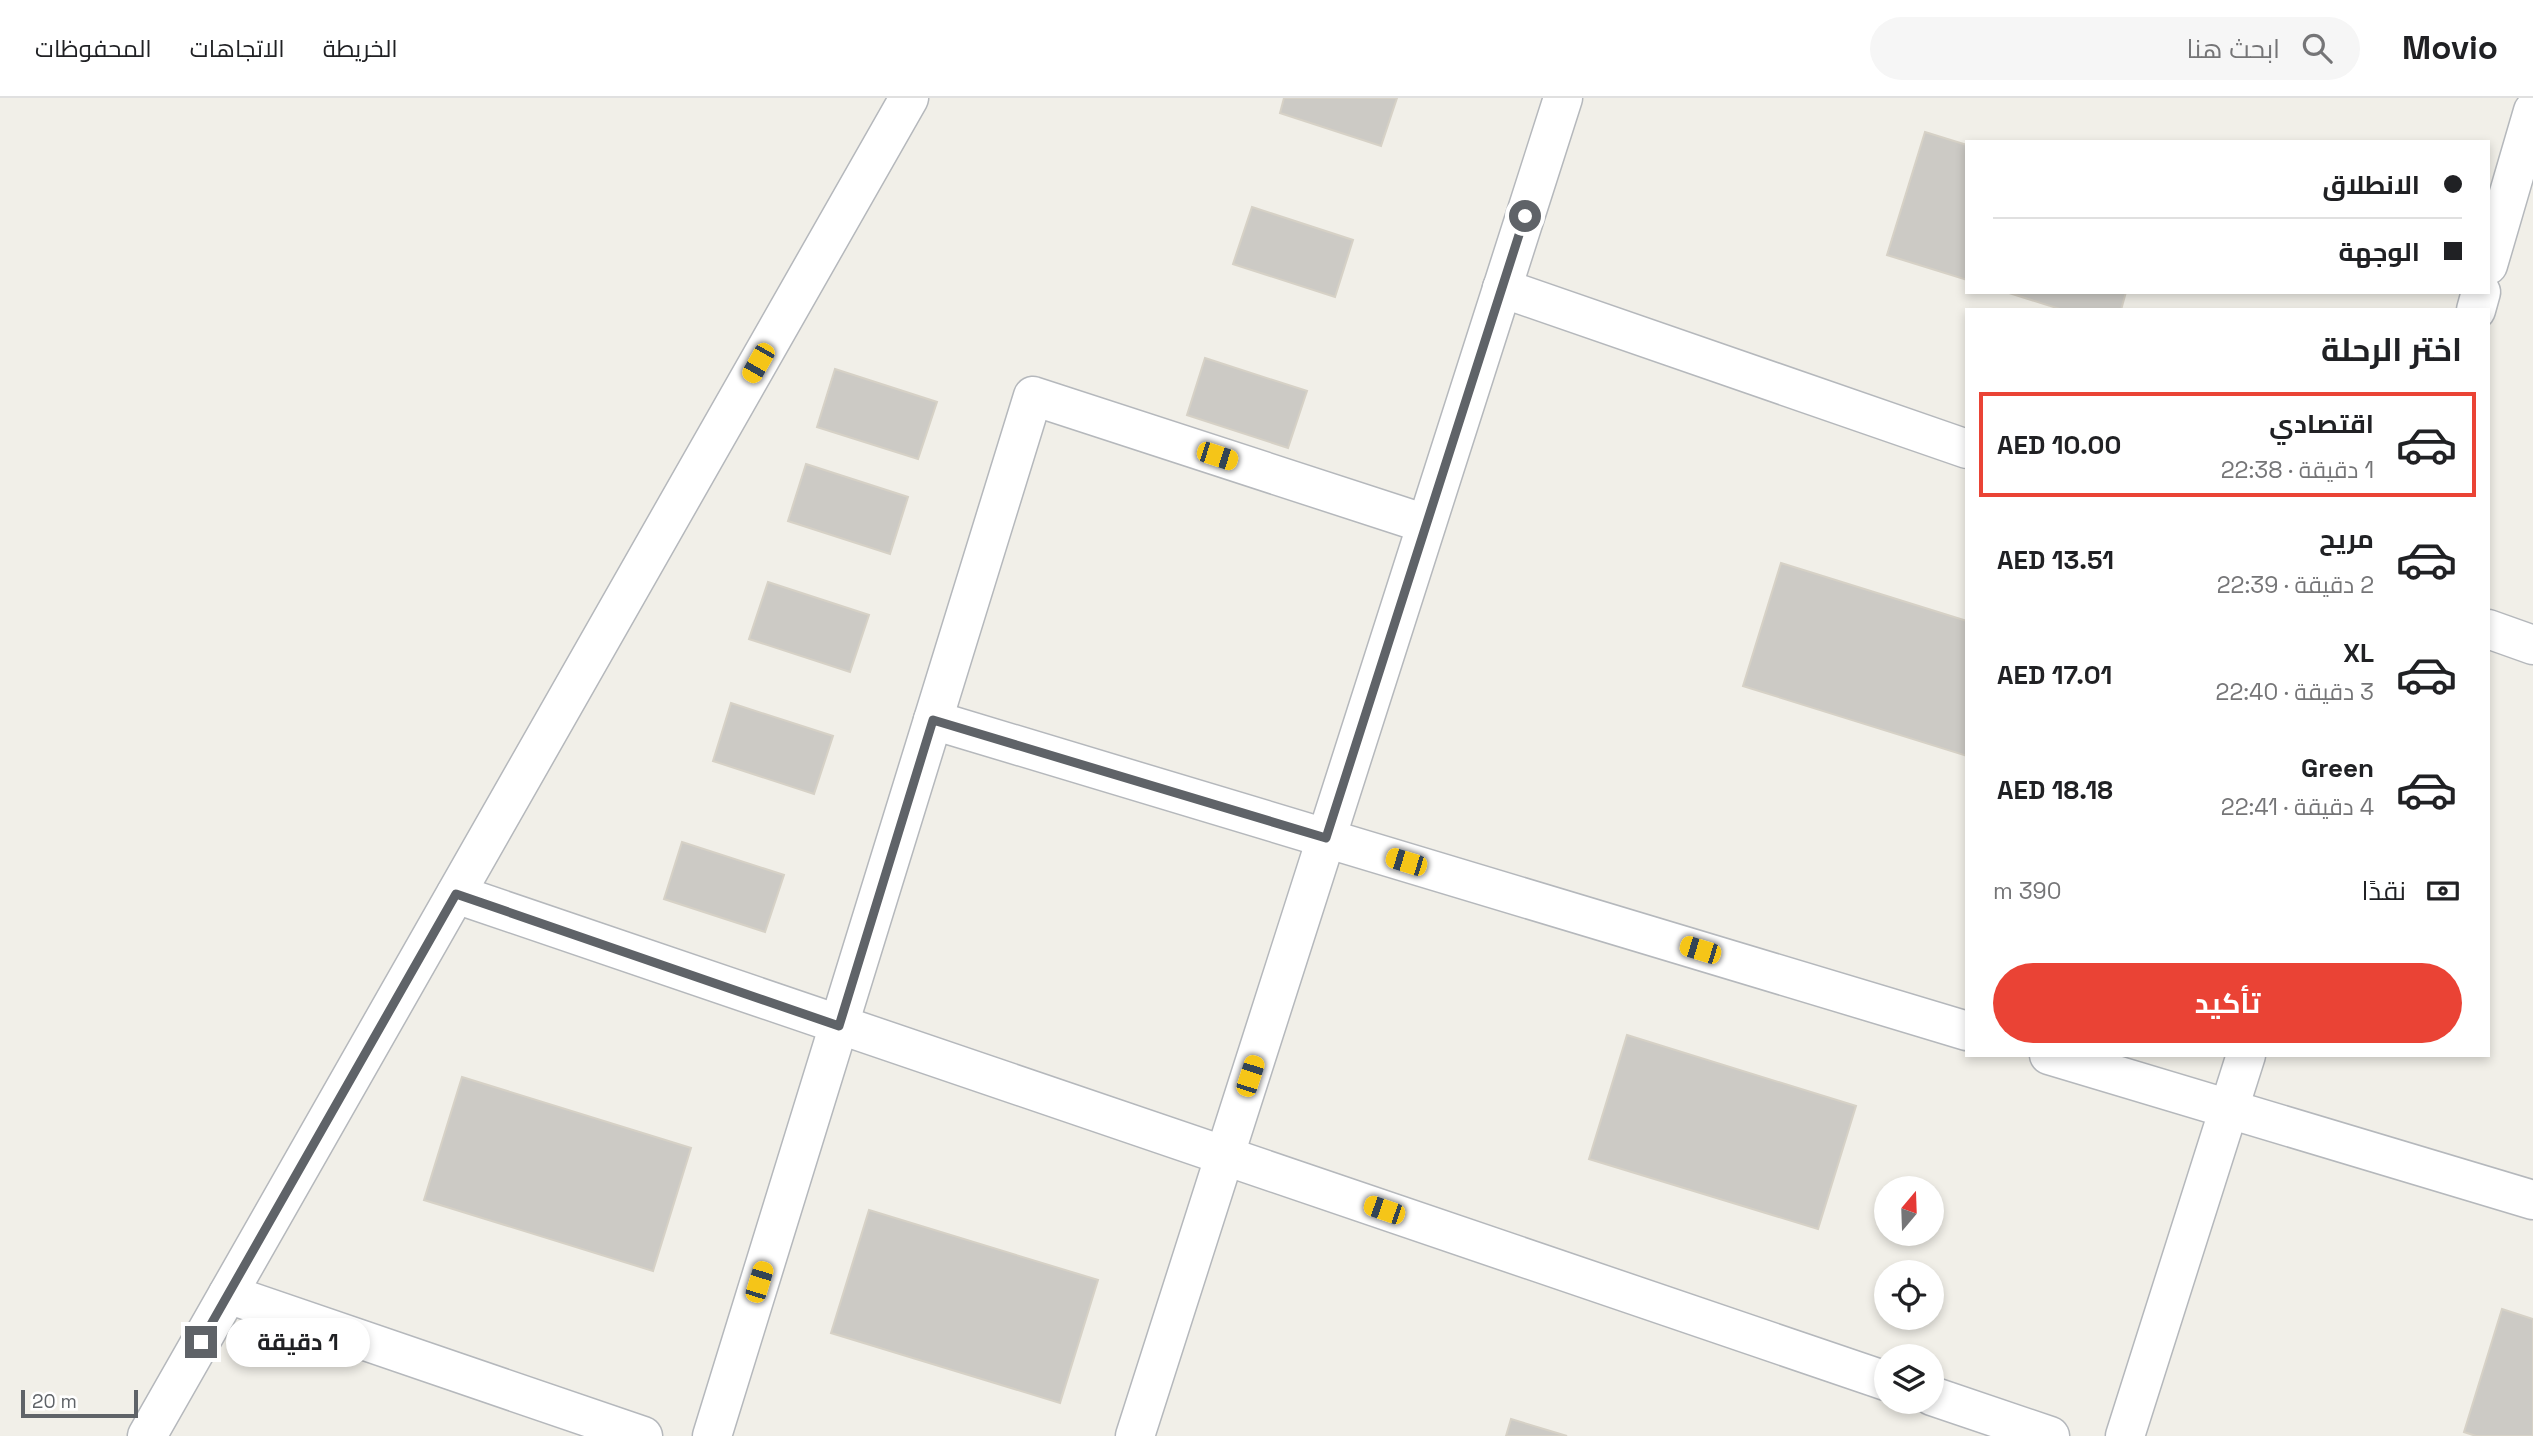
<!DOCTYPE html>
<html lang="ar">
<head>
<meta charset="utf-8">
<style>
  body { margin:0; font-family:"Space Grotesk",Cairo,sans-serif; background:#f6f6f6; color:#202124; direction:rtl; height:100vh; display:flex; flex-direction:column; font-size:26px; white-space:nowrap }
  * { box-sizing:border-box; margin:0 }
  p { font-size:23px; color:#757577 }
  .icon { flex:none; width:38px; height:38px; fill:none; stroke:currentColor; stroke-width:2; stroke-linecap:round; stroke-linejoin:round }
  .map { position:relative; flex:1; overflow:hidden; direction:ltr }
  .details { position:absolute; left:1965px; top:210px; width:525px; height:749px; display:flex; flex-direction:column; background:#fff; border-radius:0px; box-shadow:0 4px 10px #0003; direction:rtl }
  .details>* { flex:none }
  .guide { position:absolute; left:1965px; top:42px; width:525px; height:154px; border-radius:0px; box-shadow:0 4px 10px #0003; direction:rtl; display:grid; align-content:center; height:154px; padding:0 28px; background:#fff }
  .needle { width:46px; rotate:19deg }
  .tools { position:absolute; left:1874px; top:1078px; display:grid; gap:14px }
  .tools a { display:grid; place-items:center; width:70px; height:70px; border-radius:50%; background:#fff; box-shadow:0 4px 10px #0003; font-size:35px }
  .scale { position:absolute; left:21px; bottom:18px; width:117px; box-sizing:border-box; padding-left:7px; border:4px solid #5f6368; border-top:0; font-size:19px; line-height:24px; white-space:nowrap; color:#5f6368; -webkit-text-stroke:5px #fff; paint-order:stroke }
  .end { position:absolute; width:32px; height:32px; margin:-16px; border:9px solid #5f6368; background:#fff; box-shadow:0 0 0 4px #fff }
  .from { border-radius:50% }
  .bubble { position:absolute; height:49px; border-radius:24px; background:#fff; box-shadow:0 4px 10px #0003; font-size:23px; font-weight:700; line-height:49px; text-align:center; direction:rtl }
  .car { position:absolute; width:21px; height:42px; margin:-21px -10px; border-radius:9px; box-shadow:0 0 5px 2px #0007; background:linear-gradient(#f5c518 24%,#345 0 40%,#f5c518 0 76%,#345 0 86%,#f5c518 0) }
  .guide b { display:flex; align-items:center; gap:24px; height:66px; font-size:26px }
  .guide b+b { border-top:2px solid #e0e0e0 }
  .guide i { width:18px; height:18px; background:#202124 }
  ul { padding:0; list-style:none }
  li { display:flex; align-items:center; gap:21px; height:105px; margin:0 14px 10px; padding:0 14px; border:4px solid transparent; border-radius:0px }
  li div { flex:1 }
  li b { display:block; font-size:26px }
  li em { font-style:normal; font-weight:700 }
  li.current { border-color:#ea4335 }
  li>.icon { width:63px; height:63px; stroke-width:1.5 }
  h2 { padding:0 28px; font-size:32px; line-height:84px }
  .pay { display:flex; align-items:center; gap:18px; height:77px; padding:0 28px; font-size:26px }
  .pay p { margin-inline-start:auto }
  .cta { display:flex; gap:14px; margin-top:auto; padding:14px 28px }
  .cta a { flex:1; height:80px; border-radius:42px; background:#ea4335; color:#fff; font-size:28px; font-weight:700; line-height:80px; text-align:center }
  header { display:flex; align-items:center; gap:42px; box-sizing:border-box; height:98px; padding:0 35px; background:#fff; border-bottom:2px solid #e0e0e0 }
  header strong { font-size:33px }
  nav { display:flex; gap:38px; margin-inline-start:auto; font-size:24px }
  .search { width:490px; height:63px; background:#f6f6f6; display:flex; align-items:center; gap:18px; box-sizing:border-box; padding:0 24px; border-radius:38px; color:#757577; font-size:26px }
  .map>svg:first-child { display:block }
  .building { fill:#cccac5; stroke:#d6d1c6; stroke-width:2 }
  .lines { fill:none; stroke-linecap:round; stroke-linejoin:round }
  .minor-casing { stroke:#b5b8bc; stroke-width:41 }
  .minor { stroke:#fff; stroke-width:38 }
  .route { stroke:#5f6368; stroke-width:9 }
</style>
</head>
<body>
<header>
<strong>Movio</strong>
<div class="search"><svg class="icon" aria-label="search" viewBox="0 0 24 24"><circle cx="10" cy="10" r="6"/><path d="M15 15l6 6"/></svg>ابحث هنا</div>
<nav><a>الخريطة</a><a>الاتجاهات</a><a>المحفوظات</a></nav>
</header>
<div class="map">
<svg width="2533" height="1338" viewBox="0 0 2533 1338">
  <rect width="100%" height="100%" fill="#f1efe8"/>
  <!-- building -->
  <g class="building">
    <polygon points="1284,0 1397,0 1381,48 1280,15"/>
    <polygon points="1925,34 1967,47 1967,182 1887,157"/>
    <polygon points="1252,109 1353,142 1335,199 1233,166"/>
    <polygon points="2006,194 2126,194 2121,212 2063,212"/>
    <polygon points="1205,260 1307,293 1288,350 1187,317"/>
    <polygon points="835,271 937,304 918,361 817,329"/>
    <polygon points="806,366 908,399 890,456 788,423"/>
    <polygon points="1781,465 1967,523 1967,658 1743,588"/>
    <polygon points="768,484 869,517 850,574 749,541"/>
    <polygon points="731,605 833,638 814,696 713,663"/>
    <polygon points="682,744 784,777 765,834 664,801"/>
    <polygon points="1627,937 1856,1008 1818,1131 1589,1061"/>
    <polygon points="462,979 691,1050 653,1173 424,1102"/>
    <polygon points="869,1112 1098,1182 1060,1305 831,1235"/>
    <polygon points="2502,1211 2533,1221 2533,1338 2476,1338 2464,1334"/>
    <polygon points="1511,1321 1567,1338 1506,1338"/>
  </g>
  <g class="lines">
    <!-- minor casing -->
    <g class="minor-casing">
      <g id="minor">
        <polyline points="2488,167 2533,13"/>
        <polyline points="1502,190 1967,351"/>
        <polyline points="2476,212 2481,194"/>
        <polyline points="2488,531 2533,547"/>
        <polyline points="933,622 1967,933"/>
        <polyline points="456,796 1886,1283"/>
        <polyline points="2049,957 2533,1102"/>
        <polyline points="228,1196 643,1338"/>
        <polyline points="1932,1298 2050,1338"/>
        <polyline points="147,1338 909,0"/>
        <polyline points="712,1338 1033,298 1426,426"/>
        <polyline points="1135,1338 1563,0"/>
        <polyline points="2125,1338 2246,957"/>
      </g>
    </g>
    <!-- minor -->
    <use href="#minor" class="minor"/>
  </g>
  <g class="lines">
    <!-- route -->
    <polyline class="route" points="201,1244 456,796 839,928 933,622 1326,740 1525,118"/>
  </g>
</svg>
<div class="tools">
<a><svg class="needle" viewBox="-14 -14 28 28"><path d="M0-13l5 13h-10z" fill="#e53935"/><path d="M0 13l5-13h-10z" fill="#757577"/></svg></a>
<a><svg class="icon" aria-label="locate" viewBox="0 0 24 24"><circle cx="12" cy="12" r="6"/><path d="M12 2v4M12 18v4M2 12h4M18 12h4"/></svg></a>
<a><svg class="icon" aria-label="layers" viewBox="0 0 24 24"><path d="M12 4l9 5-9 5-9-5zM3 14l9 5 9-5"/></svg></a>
</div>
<div class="scale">20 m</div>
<i class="end from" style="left:1525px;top:118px"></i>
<i class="end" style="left:201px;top:1244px"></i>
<div class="bubble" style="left:226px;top:1220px;width:144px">1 دقيقة</div>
<i class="car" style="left:758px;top:265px;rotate:210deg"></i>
<i class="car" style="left:1217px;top:358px;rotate:108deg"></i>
<i class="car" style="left:1406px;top:764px;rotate:287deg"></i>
<i class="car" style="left:1700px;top:852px;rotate:287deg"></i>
<i class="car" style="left:1250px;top:978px;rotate:18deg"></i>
<i class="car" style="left:1384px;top:1112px;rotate:289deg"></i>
<i class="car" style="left:759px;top:1184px;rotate:17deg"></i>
<div class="guide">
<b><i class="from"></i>الانطلاق</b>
<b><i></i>الوجهة</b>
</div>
<section class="details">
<h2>اختر الرحلة</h2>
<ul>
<li class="current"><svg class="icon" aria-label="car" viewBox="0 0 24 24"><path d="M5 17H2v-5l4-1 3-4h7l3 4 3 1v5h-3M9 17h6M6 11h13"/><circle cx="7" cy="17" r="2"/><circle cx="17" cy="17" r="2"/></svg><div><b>اقتصادي</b><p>1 دقيقة · 22:38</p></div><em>AED 10.00</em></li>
<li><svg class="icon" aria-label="car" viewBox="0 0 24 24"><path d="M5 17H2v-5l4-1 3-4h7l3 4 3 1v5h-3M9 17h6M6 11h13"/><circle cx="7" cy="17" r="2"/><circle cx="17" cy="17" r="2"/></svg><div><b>مريح</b><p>2 دقيقة · 22:39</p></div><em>AED 13.51</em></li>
<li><svg class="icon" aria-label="car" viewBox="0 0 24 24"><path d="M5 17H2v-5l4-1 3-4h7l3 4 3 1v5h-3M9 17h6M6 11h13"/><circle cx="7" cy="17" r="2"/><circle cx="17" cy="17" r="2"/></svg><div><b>XL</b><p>3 دقيقة · 22:40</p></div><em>AED 17.01</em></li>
<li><svg class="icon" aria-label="car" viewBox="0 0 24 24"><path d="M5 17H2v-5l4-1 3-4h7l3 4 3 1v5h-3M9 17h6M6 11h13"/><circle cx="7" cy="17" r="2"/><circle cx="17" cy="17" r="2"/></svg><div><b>Green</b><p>4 دقيقة · 22:41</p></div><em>AED 18.18</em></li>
</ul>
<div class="pay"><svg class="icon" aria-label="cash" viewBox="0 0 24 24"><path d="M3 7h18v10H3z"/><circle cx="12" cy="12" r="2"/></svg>نقدًا<p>390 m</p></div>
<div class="cta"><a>تأكيد</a></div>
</section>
</div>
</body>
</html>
